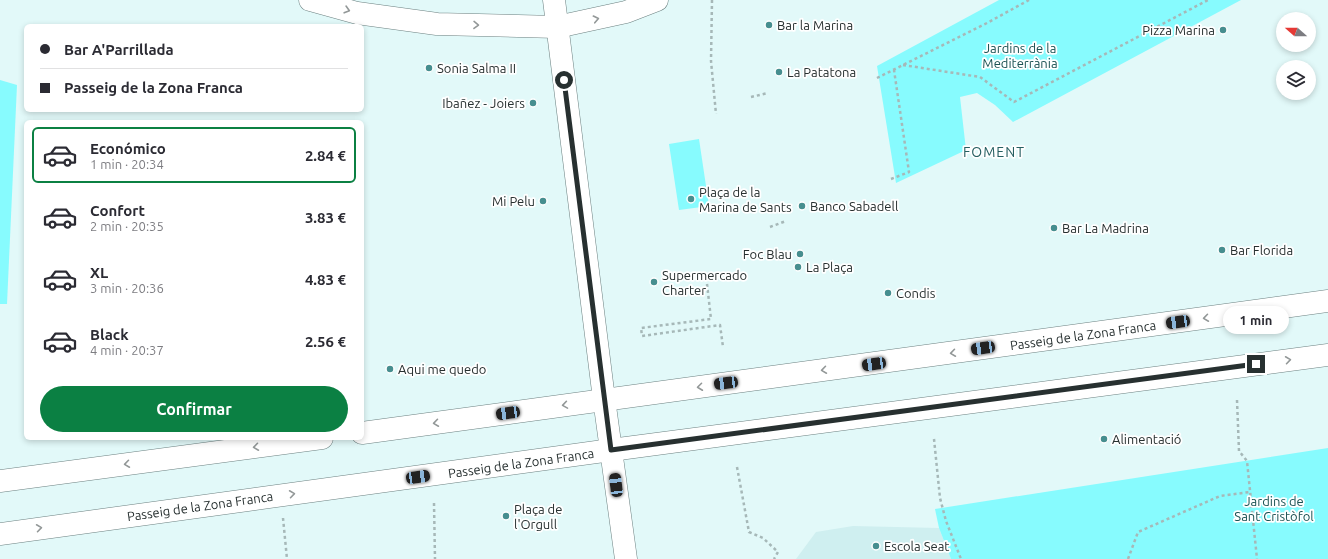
<!DOCTYPE html>
<html lang="es">
<head>
<meta charset="utf-8">
<style>
  body { margin:0; font-family:Ubuntu,sans-serif; background:#f7f7f7; color:#2b2b33; height:100vh; display:flex; flex-direction:column; font-size:15px; white-space:nowrap }
  * { box-sizing:border-box; margin:0 }
  p { font-size:13px; color:#7c7c81 }
  .icon { flex:none; width:22px; height:22px; fill:none; stroke:currentColor; stroke-width:2; stroke-linecap:round; stroke-linejoin:round }
  .map { position:relative; flex:1; overflow:hidden }
  .panel { position:absolute; left:24px; top:120px; width:340px; height:320px; display:flex; flex-direction:column; background:#fff; border-radius:6px; box-shadow:0 2px 6px #0003 }
  .panel>* { flex:none }
  .top-card { position:absolute; left:24px; top:24px; width:340px; height:88px; border-radius:6px; box-shadow:0 2px 6px #0003; display:grid; align-content:center; height:88px; padding:0 16px; background:#fff }
  .needle { width:26px; rotate:291deg }
  .controls { position:absolute; left:1276px; top:12px; display:grid; gap:8px }
  .controls a { display:grid; place-items:center; width:40px; height:40px; border-radius:50%; background:#fff; box-shadow:0 2px 6px #0003; font-size:20px }
  .end { position:absolute; width:18px; height:18px; margin:-9px; border:5px solid #273030; background:#fff; box-shadow:0 0 0 2px #fff }
  .from { border-radius:50% }
  .bubble { position:absolute; height:28px; border-radius:14px; background:#fff; box-shadow:0 2px 6px #0003; font-size:13px; font-weight:700; line-height:28px; text-align:center }
  .car { position:absolute; width:12px; height:24px; margin:-12px -6px; border-radius:5px; box-shadow:0 0 3px 1px #0007; background:linear-gradient(#222 24%,#8ab4d8 0 40%,#222 0 76%,#8ab4d8 0 86%,#222 0) }
  .top-card b { display:flex; align-items:center; gap:14px; height:38px; font-size:15px }
  .top-card b+b { border-top:1px solid #e1e1e2 }
  .top-card i { width:10px; height:10px; background:#2b2b33 }
  ul { padding:7px 0 0; list-style:none }
  li { display:flex; align-items:center; gap:12px; height:56px; margin:0 8px 6px; padding:0 8px; border:2px solid transparent; border-radius:6px }
  li div { flex:1 }
  li b { display:block; font-size:15px }
  li em { font-style:normal; font-weight:700 }
  li.current { border-color:#0b8043 }
  li>.icon { width:36px; height:36px; stroke-width:1.5 }
  .button { display:flex; gap:8px; margin-top:auto; padding:8px 16px }
  .button a { flex:1; height:46px; border-radius:24px; background:#0b8043; color:#fff; font-size:16px; font-weight:700; line-height:46px; text-align:center }
  .map>svg:first-child { display:block }
  .built { fill:#cfeff0 }
  .green { fill:#87fbfe }
  .lines { fill:none; stroke-linecap:round; stroke-linejoin:round }
  .street-casing { stroke:#6c8181; stroke-width:23 }
  .secondary-casing { stroke:#6c8181; stroke-width:23 }
  .path { stroke:#a6b8b8; stroke-width:2.5; stroke-dasharray:3 3; stroke-linecap:butt }
  .street { stroke:#fff; stroke-width:22 }
  .secondary { stroke:#fff; stroke-width:22 }
  .oneway { stroke:#939898 }
  .route { stroke:#273030; stroke-width:5 }
  .poi-dot { fill:#468e8f; stroke:#fff; stroke-width:1.5 }
  .labels { text-anchor:middle; dominant-baseline:central; stroke-width:3.5; stroke-linejoin:round; paint-order:stroke }
  .poi-label { font-size:13px; fill:#273030; stroke:#fff; text-anchor:start }
  .park-label { font-size:13px; fill:#1a5253; stroke:#fff }
  .street-label { font-size:13px; fill:#273030; stroke:#fff }
  .neighbourhood-label { font-size:14px; letter-spacing:1px; fill:#255f61; stroke:#fff }
</style>
</head>
<body>
<div class="map">
<svg width="1328" height="559" viewBox="0 0 1328 559">
  <rect width="100%" height="100%" fill="#e2f9f9"/>
  <!-- built -->
  <polygon class="built" points="853,526 939,528 951,559 796,559 816,532"/>
  <!-- green -->
  <g class="green">
    <polygon points="999,0 1241,0 1013,122 995,105 977,93 960,97 966,150 896,183 877,66"/>
    <polygon points="0,80 17,85 7,304 0,304"/>
    <polygon points="699,139 709,206 679,210 669,144"/>
    <polygon points="1328,448 1328,559 951,559 939,528 935,509"/>
  </g>
  <g class="lines">
    <!-- street casing -->
    <g class="street-casing">
      <g id="street">
        <polyline points="310,0 357,13 437,24 557,27 626,12 657,0"/>
        <polyline points="554,0 604,399"/>
        <polyline points="611,450 626,559"/>
      </g>
    </g>
    <!-- secondary casing -->
    <g class="secondary-casing">
      <g id="secondary">
        <polyline points="604,399 611,450"/>
        <polyline points="362,433 1328,301"/>
        <polyline points="0,481 322,438"/>
        <polyline points="0,534 611,450 1328,355"/>
      </g>
    </g>
    <!-- path -->
    <g class="path">
      <polyline points="712,0 711,61 716,114"/>
      <polyline points="903,65 980,77 1014,102 1208,0"/>
      <polyline points="877,78 987,23 1029,0"/>
      <polyline points="751,97 768,93"/>
      <polyline points="891,179 909,172 894,70"/>
      <polyline points="770,227 786,221"/>
      <polyline points="707,284 711,319 641,328 642,336 720,325 723,347"/>
      <polyline points="1237,400 1239,451 1247,461 1257,559"/>
      <polyline points="934,439 940,498 946,521 961,559"/>
      <polyline points="737,467 749,532 763,538 778,552 774,559"/>
      <polyline points="434,503 435,559"/>
      <polyline points="283,518 287,559"/>
      <polyline points="1128,559 1138,532 1220,496 1250,492"/>
    </g>
    <!-- street -->
    <use href="#street" class="street"/>
    <!-- secondary -->
    <use href="#secondary" class="secondary"/>
  </g>
  <!-- one-way arrows -->
  <defs><path id="oneway-chevron" d="M-2-3.5L2.5 0L-2 3.5" fill="none" stroke-width="1.6" stroke-linecap="round" stroke-linejoin="round"/></defs>
  <g class="oneway">
    <use href="#oneway-chevron" transform="translate(347 10) rotate(16)"/>
    <use href="#oneway-chevron" transform="translate(596 19) rotate(-12)"/>
    <use href="#oneway-chevron" transform="translate(476 25) rotate(1)"/>
    <use href="#oneway-chevron" transform="translate(1206 318) rotate(172)"/>
    <use href="#oneway-chevron" transform="translate(953 353) rotate(172)"/>
    <use href="#oneway-chevron" transform="translate(1288 360) rotate(-8)"/>
    <use href="#oneway-chevron" transform="translate(824 370) rotate(172)"/>
    <use href="#oneway-chevron" transform="translate(700 387) rotate(173)"/>
    <use href="#oneway-chevron" transform="translate(565 405) rotate(171)"/>
    <use href="#oneway-chevron" transform="translate(436 423) rotate(172)"/>
    <use href="#oneway-chevron" transform="translate(256 447) rotate(172)"/>
    <use href="#oneway-chevron" transform="translate(127 464) rotate(172)"/>
    <use href="#oneway-chevron" transform="translate(292 494) rotate(-8)"/>
    <use href="#oneway-chevron" transform="translate(39 528) rotate(-8)"/>
  </g>
  <g class="lines">
    <!-- route -->
    <polyline class="route" points="564,80 611,450 1256,364"/>
  </g>
  <!-- markers -->
  <g class="poi-dot">
    <circle cx="769" cy="25" r="4"/>
    <circle cx="1223" cy="30" r="4"/>
    <circle cx="429" cy="68" r="4"/>
    <circle cx="779" cy="72" r="4"/>
    <circle cx="533" cy="103" r="4"/>
    <circle cx="691" cy="199" r="4"/>
    <circle cx="543" cy="201" r="4"/>
    <circle cx="802" cy="206" r="4"/>
    <circle cx="1054" cy="228" r="4"/>
    <circle cx="1222" cy="250" r="4"/>
    <circle cx="800" cy="254" r="4"/>
    <circle cx="798" cy="267" r="4"/>
    <circle cx="654" cy="282" r="4"/>
    <circle cx="888" cy="293" r="4"/>
    <circle cx="390" cy="369" r="4"/>
    <circle cx="1104" cy="439" r="4"/>
    <circle cx="506" cy="516" r="4"/>
    <circle cx="876" cy="546" r="4"/>
  </g>
  <g class="labels">
    <!-- poi labels -->
    <g class="poi-label">
      <text x="777" y="25">Bar la Marina</text>
      <text x="1215" y="30" text-anchor="end">Pizza Marina</text>
      <text x="437" y="68">Sonia Salma II</text>
      <text x="787" y="72">La Patatona</text>
      <text x="525" y="103" text-anchor="end">Ibañez - Joiers</text>
      <text x="699" y="192">Plaça de la<tspan x="699" dy="15">Marina de Sants</tspan></text>
      <text x="535" y="201" text-anchor="end">Mi Pelu</text>
      <text x="810" y="206">Banco Sabadell</text>
      <text x="1062" y="228">Bar La Madrina</text>
      <text x="1230" y="250">Bar Florida</text>
      <text x="792" y="254" text-anchor="end">Foc Blau</text>
      <text x="806" y="267">La Plaça</text>
      <text x="662" y="275">Supermercado<tspan x="662" dy="15">Charter</tspan></text>
      <text x="896" y="293">Condis</text>
      <text x="398" y="369">Aqui me quedo</text>
      <text x="1112" y="439">Alimentació</text>
      <text x="514" y="509">Plaça de<tspan x="514" dy="15">l'Orgull</tspan></text>
      <text x="884" y="546">Escola Seat</text>
    </g>
    <!-- park labels -->
    <g class="park-label">
      <text x="1020" y="48">Jardins de la<tspan x="1020" dy="15">Mediterrània</tspan></text>
      <text x="1274" y="501">Jardins de<tspan x="1274" dy="15">Sant Cristòfol</tspan></text>
    </g>
    <!-- street labels -->
    <g class="street-label">
      <text transform="translate(1083 335) rotate(-8)">Passeig de la Zona Franca</text>
      <text transform="translate(521 463) rotate(-8)">Passeig de la Zona Franca</text>
      <text transform="translate(200 506) rotate(-8)">Passeig de la Zona Franca</text>
    </g>
    <!-- neighbourhood labels -->
    <g class="neighbourhood-label">
      <text x="994" y="152">FOMENT</text>
    </g>
  </g>
</svg>
<div class="controls">
<a><svg class="needle" viewBox="-14 -14 28 28"><path d="M0-13l5 13h-10z" fill="#e53935"/><path d="M0 13l5-13h-10z" fill="#7c7c81"/></svg></a>
<a><svg class="icon" aria-label="layers" viewBox="0 0 24 24"><path d="M12 4l9 5-9 5-9-5zM3 14l9 5 9-5"/></svg></a>
</div>
<i class="end from" style="left:564px;top:80px"></i>
<i class="end" style="left:1256px;top:364px"></i>
<div class="bubble" style="left:1223px;top:306px;width:66px">1 min</div>
<i class="car" style="left:1178px;top:322px;rotate:262deg"></i>
<i class="car" style="left:983px;top:348px;rotate:262deg"></i>
<i class="car" style="left:874px;top:364px;rotate:262deg"></i>
<i class="car" style="left:726px;top:383px;rotate:263deg"></i>
<i class="car" style="left:508px;top:413px;rotate:262deg"></i>
<i class="car" style="left:418px;top:477px;rotate:82deg"></i>
<i class="car" style="left:616px;top:485px;rotate:353deg"></i>
<div class="top-card">
<b><i class="from"></i>Bar A'Parrillada</b>
<b><i></i>Passeig de la Zona Franca</b>
</div>
<section class="panel">
<ul>
<li class="current"><svg class="icon" aria-label="car" viewBox="0 0 24 24"><path d="M5 17H2v-5l4-1 3-4h7l3 4 3 1v5h-3M9 17h6M6 11h13"/><circle cx="7" cy="17" r="2"/><circle cx="17" cy="17" r="2"/></svg><div><b>Económico</b><p>1 min · 20:34</p></div><em>2.84 €</em></li>
<li><svg class="icon" aria-label="car" viewBox="0 0 24 24"><path d="M5 17H2v-5l4-1 3-4h7l3 4 3 1v5h-3M9 17h6M6 11h13"/><circle cx="7" cy="17" r="2"/><circle cx="17" cy="17" r="2"/></svg><div><b>Confort</b><p>2 min · 20:35</p></div><em>3.83 €</em></li>
<li><svg class="icon" aria-label="car" viewBox="0 0 24 24"><path d="M5 17H2v-5l4-1 3-4h7l3 4 3 1v5h-3M9 17h6M6 11h13"/><circle cx="7" cy="17" r="2"/><circle cx="17" cy="17" r="2"/></svg><div><b>XL</b><p>3 min · 20:36</p></div><em>4.83 €</em></li>
<li><svg class="icon" aria-label="car" viewBox="0 0 24 24"><path d="M5 17H2v-5l4-1 3-4h7l3 4 3 1v5h-3M9 17h6M6 11h13"/><circle cx="7" cy="17" r="2"/><circle cx="17" cy="17" r="2"/></svg><div><b>Black</b><p>4 min · 20:37</p></div><em>2.56 €</em></li>
</ul>
<div class="button"><a>Confirmar</a></div>
</section>
</div>
</body>
</html>
